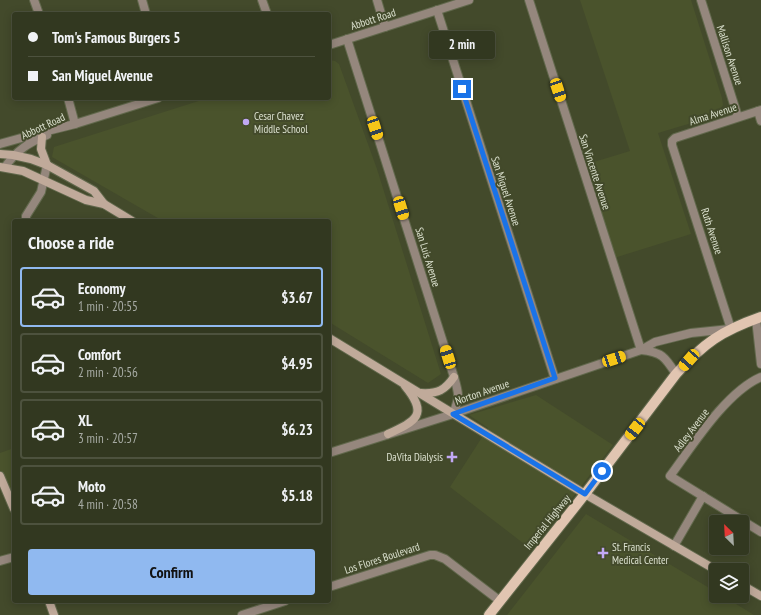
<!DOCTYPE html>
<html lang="en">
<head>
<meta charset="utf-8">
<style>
  body { margin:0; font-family:"PT Sans Narrow",sans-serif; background:#3a3f29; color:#f1f3f6; height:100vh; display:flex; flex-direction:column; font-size:15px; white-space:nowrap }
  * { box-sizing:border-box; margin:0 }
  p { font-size:13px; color:#a8aca5 }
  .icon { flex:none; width:22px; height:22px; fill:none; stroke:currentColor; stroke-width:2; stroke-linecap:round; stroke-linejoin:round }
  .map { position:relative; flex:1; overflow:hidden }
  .panel { position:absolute; left:12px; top:219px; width:319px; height:384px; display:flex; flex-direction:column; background:#323820; border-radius:4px; box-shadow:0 2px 10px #0003,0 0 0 1px #4d523e }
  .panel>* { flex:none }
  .top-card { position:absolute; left:12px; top:12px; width:319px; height:88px; border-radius:4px; box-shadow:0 2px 10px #0003,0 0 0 1px #4d523e; display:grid; align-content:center; height:88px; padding:0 16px; background:#323820 }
  .needle { width:26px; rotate:336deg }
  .controls { position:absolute; left:709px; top:515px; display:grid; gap:8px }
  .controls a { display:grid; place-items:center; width:40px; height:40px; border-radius:4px; background:#323820; box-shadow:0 2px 10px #0003,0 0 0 1px #4d523e; font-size:20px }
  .end { position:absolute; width:18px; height:18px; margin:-9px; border:5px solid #1a73e8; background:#fff; box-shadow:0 0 0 2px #fff }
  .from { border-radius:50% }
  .bubble { position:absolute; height:28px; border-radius:4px; background:#323820; box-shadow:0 2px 10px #0003,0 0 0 1px #4d523e; font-size:13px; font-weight:800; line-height:28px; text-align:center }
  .car { position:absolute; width:12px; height:24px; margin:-12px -6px; border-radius:5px; box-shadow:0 0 3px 1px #0007; background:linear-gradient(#f5c518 24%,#345 0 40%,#f5c518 0 76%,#345 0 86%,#f5c518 0) }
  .top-card b { display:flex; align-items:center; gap:14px; height:38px; font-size:15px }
  .top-card b+b { border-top:1px solid #4d523e }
  .top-card i { width:10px; height:10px; background:#f1f3f6 }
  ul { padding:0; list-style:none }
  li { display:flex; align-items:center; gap:12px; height:60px; margin:0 8px 6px; padding:0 8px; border:2px solid #4d523e; border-radius:4px }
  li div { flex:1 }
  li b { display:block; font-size:15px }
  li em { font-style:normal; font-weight:800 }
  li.active { border-color:#90b9f0 }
  li>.icon { width:36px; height:36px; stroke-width:1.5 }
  h2 { padding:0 16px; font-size:18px; line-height:48px }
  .primary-button { display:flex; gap:8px; margin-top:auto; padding:8px 16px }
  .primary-button a { flex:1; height:46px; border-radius:4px; background:#90b9f0; color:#111; font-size:16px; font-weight:800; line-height:46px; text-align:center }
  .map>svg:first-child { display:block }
  .built { fill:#4a532c }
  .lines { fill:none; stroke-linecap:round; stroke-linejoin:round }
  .minor-casing { stroke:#61684c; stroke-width:10 }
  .tertiary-casing { stroke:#61684c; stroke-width:10 }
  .secondary-casing { stroke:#61684c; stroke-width:10 }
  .primary-casing { stroke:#61684c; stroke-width:12 }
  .minor { stroke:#95877d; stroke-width:8 }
  .tertiary { stroke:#95877d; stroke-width:8 }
  .secondary { stroke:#c0aa9a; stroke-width:8 }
  .primary { stroke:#e1c5b1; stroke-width:10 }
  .route { stroke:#1a73e8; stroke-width:5 }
  .poi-dot { fill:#c1a8f3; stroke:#434a2b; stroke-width:1.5 }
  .labels { text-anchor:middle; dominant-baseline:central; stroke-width:4; stroke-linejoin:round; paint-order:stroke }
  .street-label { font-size:11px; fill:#dbe0ce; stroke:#434a2b }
  .poi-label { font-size:11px; fill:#dbe0ce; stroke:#434a2b; text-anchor:start }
</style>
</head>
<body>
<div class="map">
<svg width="761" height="615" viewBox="0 0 761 615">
  <rect width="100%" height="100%" fill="#434a2b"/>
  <!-- built -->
  <g class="built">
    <polygon points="580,0 691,0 722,98 723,105 715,116 658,133 691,234 614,258 584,165 630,151"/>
    <polygon points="329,60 335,61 339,64 377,169 441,374 428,383 329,322 329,221 163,221 52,157 54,147 208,98 329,98"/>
    <polygon points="536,395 613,445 532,550 450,487 488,428 469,415"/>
    <polygon points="14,448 14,506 0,473 0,453"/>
    <polygon points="586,514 716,592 716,596 723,596 754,615 507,615"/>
  </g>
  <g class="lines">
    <!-- minor casing -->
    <g class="minor-casing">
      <g id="minor">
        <polyline points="34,0 39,14"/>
        <polyline points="142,0 146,14"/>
        <polyline points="262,0 267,14"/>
        <polyline points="377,0 385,27"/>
        <polyline points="529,0 641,350"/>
        <polyline points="701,0 738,117"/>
        <polyline points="437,10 555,379"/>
        <polyline points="68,98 75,124"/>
        <polyline points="758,111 761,121"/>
        <polyline points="26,221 26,216 41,192 47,165"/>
        <polyline points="756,319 761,364"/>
        <polyline points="731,329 672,145 672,141 675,138 761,110"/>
        <path d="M761 377C726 392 693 445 670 476L761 532"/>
        <polyline points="674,546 703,496"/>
        <polyline points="329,587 430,555 435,555 445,559 500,601"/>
        <polyline points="242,615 285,601"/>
      </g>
    </g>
    <!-- tertiary casing -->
    <g class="tertiary-casing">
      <g id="tertiary">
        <path d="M347 39 454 377C459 394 460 397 453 414"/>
        <polyline points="329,45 469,0"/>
        <polyline points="0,144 39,133 75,124 158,98"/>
        <path d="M5 167C17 150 28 143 47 135"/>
        <path d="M641 350C662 352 665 357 676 374"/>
        <polyline points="329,453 453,414 641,350 655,342 691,333 730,329"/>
        <polyline points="0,561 14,557"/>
      </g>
    </g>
    <!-- secondary casing -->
    <g class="secondary-casing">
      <g id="secondary">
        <polyline points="42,137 41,149 47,165"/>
        <polyline points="0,154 13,155 31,159 47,165 94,191 104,204"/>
        <polyline points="0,167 23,171 86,200 104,204 132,221"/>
        <polyline points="329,338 585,494 716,570"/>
        <path d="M421 393C438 394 445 390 454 377"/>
        <path d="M388 434C416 421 429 415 405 386"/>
        <polyline points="0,476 14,509"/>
        <polyline points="742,585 761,596"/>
        <polyline points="49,601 54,615"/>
      </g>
    </g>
    <!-- primary casing -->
    <g class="primary-casing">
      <path id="primary" d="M489 615 585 494 676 374C704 343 721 331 761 317"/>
    </g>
    <!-- minor -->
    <use href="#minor" class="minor"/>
    <!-- tertiary -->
    <use href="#tertiary" class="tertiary"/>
    <!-- secondary -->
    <use href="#secondary" class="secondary"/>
    <!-- primary -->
    <use href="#primary" class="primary"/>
  </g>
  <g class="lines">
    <!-- route -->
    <polyline class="route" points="462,89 555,378 453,414 585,494 602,471"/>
  </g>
  <!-- markers -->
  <g class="poi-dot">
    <circle cx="246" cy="122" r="4"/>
    <path d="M450 451h4v4h4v4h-4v4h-4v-4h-4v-4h4z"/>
    <path d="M601 547h4v4h4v4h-4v4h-4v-4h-4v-4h4z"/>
  </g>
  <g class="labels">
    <!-- street labels -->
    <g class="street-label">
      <text transform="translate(373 19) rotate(-18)">Abbott Road</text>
      <text transform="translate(730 55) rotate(72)">Mallison Avenue</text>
      <text transform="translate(713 114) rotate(-18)">Alma Avenue</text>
      <text transform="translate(43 126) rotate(-25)">Abbott Road</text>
      <text transform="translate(595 172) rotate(72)">San Vincente Avenue</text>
      <text transform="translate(506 191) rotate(72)">San Miguel Avenue</text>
      <text transform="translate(712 231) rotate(72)">Ruth Avenue</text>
      <text transform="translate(428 257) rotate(73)">San Luis Avenue</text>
      <text transform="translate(482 392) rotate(-19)">Norton Avenue</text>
      <text transform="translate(691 430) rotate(-53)">Adley Avenue</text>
      <text transform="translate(547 522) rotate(-51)">Imperial Highway</text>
      <text transform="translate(382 558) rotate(-18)">Los Flores Boulevard</text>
    </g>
    <!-- poi labels -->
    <g class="poi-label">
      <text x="254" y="116">Cesar Chavez<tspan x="254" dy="13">Middle School</tspan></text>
      <text x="443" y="457" text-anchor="end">DaVita Dialysis</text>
      <text x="612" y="547">St. Francis<tspan x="612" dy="13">Medical Center</tspan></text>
    </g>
  </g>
</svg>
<div class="controls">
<a><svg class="needle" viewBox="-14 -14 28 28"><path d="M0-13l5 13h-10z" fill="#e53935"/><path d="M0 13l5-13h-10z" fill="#a8aca5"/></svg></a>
<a><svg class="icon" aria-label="layers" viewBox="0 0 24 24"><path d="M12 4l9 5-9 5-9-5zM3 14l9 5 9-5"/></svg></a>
</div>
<i class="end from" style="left:602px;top:471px"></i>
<i class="end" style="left:462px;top:89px"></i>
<div class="bubble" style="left:429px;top:31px;width:66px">2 min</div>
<i class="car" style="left:558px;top:90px;rotate:162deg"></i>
<i class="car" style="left:375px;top:128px;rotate:162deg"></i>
<i class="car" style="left:401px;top:208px;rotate:163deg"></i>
<i class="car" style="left:448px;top:357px;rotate:343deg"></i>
<i class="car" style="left:614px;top:359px;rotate:72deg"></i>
<i class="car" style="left:689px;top:360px;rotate:221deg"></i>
<i class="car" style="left:635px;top:429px;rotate:218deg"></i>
<div class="top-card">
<b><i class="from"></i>Tom's Famous Burgers 5</b>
<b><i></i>San Miguel Avenue</b>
</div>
<section class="panel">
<h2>Choose a ride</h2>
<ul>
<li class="active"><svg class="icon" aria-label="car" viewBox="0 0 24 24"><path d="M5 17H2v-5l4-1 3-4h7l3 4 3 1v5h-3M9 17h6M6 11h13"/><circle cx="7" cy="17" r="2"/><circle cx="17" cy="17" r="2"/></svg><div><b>Economy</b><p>1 min · 20:55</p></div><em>$3.67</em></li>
<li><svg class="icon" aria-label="car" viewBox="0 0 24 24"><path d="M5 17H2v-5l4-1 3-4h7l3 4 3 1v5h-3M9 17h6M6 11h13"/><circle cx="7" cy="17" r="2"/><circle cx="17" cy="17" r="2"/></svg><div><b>Comfort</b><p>2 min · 20:56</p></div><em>$4.95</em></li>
<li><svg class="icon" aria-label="car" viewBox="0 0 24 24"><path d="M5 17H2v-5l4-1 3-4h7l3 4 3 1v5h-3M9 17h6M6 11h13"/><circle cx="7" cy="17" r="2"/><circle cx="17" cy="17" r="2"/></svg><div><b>XL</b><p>3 min · 20:57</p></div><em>$6.23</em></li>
<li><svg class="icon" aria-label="car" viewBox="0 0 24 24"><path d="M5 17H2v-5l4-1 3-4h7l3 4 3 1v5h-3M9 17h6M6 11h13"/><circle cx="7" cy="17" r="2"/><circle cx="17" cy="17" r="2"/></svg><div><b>Moto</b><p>4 min · 20:58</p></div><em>$5.18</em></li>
</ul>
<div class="primary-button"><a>Confirm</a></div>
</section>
</div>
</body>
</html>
